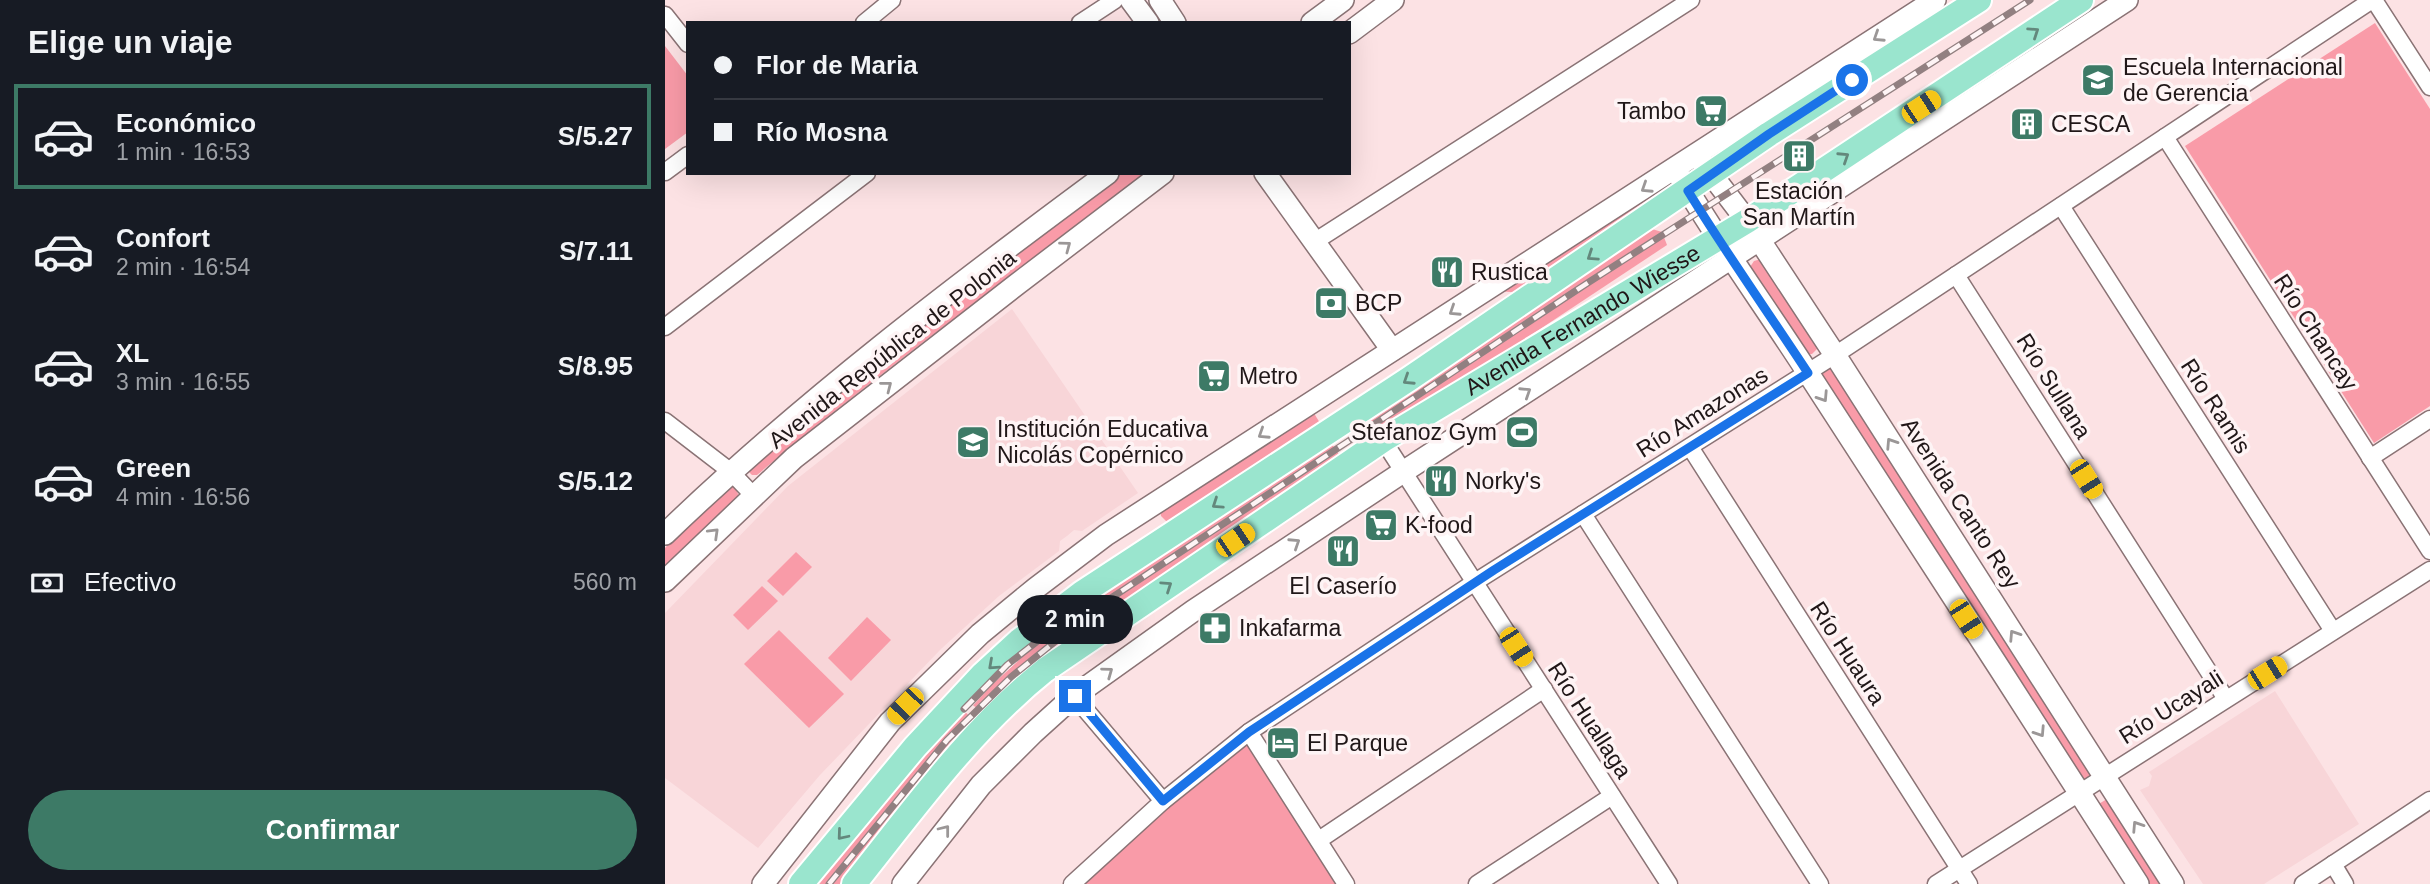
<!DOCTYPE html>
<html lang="es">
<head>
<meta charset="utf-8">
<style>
  body { margin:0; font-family:Helvetica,sans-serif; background:#20242c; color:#f1f3f6; height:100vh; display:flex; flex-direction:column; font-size:26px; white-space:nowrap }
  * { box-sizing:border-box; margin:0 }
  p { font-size:23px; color:#9ea1a6 }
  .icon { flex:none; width:38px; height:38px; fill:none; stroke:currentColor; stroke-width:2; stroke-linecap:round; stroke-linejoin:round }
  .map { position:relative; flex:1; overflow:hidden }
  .details { display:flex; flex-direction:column; background:#171b24; width:665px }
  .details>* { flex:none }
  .hud { position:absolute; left:21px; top:21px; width:665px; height:154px; border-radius:0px; box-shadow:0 7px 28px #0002; display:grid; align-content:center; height:154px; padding:0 28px; background:#171b24 }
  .end { position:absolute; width:32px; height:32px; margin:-16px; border:9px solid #1a73e8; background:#fff; box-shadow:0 0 0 4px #fff }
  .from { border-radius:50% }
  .bubble { position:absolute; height:49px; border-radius:24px; background:#171b24; box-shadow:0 7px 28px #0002; font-size:23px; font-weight:700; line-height:49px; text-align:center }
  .car { position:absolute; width:21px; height:42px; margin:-21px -10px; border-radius:9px; box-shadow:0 0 5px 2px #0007; background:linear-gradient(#f5c518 24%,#345 0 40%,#f5c518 0 76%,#345 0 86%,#f5c518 0) }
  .hud b { display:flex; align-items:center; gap:24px; height:66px; font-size:26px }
  .hud b+b { border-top:2px solid #363941 }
  .hud i { width:18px; height:18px; background:#f1f3f6 }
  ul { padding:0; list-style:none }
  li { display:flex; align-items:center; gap:21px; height:105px; margin:0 14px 10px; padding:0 14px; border:4px solid transparent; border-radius:0px }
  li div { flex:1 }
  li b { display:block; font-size:26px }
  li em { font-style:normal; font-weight:700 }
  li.on { border-color:#3d7a66 }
  li>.icon { width:63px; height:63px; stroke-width:1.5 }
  h2 { padding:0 28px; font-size:32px; line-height:84px }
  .pay { display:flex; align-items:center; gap:18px; height:77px; padding:0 28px; font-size:26px }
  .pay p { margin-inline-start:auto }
  .action { display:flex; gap:14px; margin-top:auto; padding:14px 28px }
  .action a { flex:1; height:80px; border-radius:42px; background:#3d7a66; color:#fff; font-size:28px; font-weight:700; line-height:80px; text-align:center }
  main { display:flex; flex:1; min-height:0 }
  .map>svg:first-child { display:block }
  .built { fill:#f8d5d8 }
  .green { fill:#f99ba8 }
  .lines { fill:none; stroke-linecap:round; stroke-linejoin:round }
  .street-casing { stroke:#8a7375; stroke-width:19 }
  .secondary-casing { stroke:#8a7375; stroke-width:24 }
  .primary-casing { stroke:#fff; stroke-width:28 }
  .street { stroke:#fff; stroke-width:16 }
  .secondary { stroke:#fff; stroke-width:21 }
  .primary { stroke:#9ae5ce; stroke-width:24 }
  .rail-casing { stroke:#928081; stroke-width:7 }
  .rail { stroke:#fef4f5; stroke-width:4.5; stroke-dasharray:13; stroke-linecap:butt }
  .oneway { stroke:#63887c }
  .oneway2 { stroke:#9b9797 }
  .route { stroke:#1a73e8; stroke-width:9 }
  .labels { text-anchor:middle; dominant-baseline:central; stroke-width:7; stroke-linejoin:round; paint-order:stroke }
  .poi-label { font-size:23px; fill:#201718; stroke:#fef4f5; text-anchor:start }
  .street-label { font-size:23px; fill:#201718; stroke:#fef4f5 }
</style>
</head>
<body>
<main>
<section class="details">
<h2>Elige un viaje</h2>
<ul>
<li class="on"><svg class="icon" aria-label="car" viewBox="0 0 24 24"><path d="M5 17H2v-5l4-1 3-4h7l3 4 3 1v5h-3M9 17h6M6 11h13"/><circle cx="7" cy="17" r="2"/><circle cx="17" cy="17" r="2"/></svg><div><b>Económico</b><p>1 min · 16:53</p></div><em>S/5.27</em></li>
<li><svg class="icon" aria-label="car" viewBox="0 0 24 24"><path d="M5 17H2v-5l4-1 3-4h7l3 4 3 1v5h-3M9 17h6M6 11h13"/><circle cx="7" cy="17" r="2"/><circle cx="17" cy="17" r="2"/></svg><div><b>Confort</b><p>2 min · 16:54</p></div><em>S/7.11</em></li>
<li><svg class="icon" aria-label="car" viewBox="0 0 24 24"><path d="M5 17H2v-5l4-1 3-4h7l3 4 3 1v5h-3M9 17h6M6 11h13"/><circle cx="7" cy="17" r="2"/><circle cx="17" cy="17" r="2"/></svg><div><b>XL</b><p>3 min · 16:55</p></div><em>S/8.95</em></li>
<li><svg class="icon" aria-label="car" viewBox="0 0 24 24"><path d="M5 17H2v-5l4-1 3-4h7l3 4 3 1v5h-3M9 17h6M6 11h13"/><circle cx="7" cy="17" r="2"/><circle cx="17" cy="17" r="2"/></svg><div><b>Green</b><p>4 min · 16:56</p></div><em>S/5.12</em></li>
</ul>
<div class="pay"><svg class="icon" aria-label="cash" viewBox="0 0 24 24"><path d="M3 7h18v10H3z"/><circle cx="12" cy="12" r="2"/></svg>Efectivo<p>560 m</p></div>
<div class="action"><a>Confirmar</a></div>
</section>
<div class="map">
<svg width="1765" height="884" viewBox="0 0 1765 884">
  <rect width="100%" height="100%" fill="#fce2e4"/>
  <!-- built -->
  <g class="built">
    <polygon points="347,309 473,493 417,531 409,530 402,536 395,541 394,551 334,596 276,649 155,775 93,848 0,778 0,613 123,486"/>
    <polygon points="1610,691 1694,824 1599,884 1538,884 1475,790 1484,786 1487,776 1484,772"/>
  </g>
  <!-- green -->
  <g class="green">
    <polygon points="1710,23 1765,109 1765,406 1709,443 1520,146"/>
    <polygon points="0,46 23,76 23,132 0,149"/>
    <path d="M449 173H483C352 272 218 369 92 475H87L80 468Z"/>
    <polygon points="996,184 1003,185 1008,188 861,293 830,291"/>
    <polygon points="987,229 997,232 1002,245 697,447 684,427"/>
    <polygon points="1096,259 1152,339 1153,348 1147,354 1139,354 1087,273 1085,267 1089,261"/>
    <polygon points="1164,368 1169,370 1428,773 1424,778 1416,781 1156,380 1157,373"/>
    <polygon points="647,410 658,428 503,523 496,516 495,509"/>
    <polygon points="664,440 678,460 317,712 305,703 359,647"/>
    <polygon points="58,484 66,484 71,489 75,499 0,578 0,548"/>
    <polygon points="131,552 147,567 118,596 102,581"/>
    <polygon points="97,586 113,601 83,630 68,615"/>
    <polygon points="202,617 226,640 186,681 163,658"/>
    <polygon points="114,630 179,694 144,728 79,664"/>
    <polygon points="298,710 309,720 181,884 145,884"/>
    <polygon points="584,732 681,884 407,884"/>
    <polygon points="1442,799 1500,884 1479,884 1432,805"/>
  </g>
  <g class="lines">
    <!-- street casing -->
    <g class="street-casing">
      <g id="street">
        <polyline points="1709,0 1765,87"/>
        <polyline points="0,15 23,44"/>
        <polyline points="199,23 227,0"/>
        <polyline points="415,23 450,0"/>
        <polyline points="1500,137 1765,551"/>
        <polyline points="0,172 23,155"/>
        <polyline points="1396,206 1668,631"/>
        <polyline points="649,242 1026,0"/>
        <polyline points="1291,275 1561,699"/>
        <polyline points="0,327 202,173"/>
        <polyline points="0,421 65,471 88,495"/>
        <polyline points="718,440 1004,884"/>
        <polyline points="1025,447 1304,884"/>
        <polyline points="1705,458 1765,419"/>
        <polyline points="918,514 1155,884"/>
        <polyline points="409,696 498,801"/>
        <polyline points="584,732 681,884"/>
        <polyline points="654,840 879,689"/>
        <polyline points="1668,864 1680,884"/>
        <polyline points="407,884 498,801 584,732 810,582 1170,355 1707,0"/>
        <polyline points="812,884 947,796"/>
        <polyline points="1271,884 1765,570"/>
        <polyline points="1638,884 1765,800"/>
      </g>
    </g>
    <!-- secondary casing -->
    <g class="secondary-casing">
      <g id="secondary">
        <polyline points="466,0 483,23"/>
        <polyline points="495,0 510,23"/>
        <polyline points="647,23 678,0"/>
        <polyline points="684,33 728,0"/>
        <polyline points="1037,162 1082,221 1170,355 1508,884"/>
        <polyline points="600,173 727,350"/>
        <path d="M1015 177C1055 245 1102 309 1145 376 1254 545 1365 714 1473 884"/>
        <path d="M0 534C137 402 290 286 443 173"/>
        <polyline points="0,581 129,458 351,285 498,173"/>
        <polyline points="98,884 225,722 315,634 371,588 441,535 1270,0"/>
        <polyline points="238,884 316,785 368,733 409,696 528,611 738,472 1462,0"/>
      </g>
    </g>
    <!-- primary casing -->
    <g class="primary-casing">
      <g id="primary">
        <polyline points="136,884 250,747 318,674 354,641 417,593 744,379 1104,134 1314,0"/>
        <path id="s1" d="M189 884C249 809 305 730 380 670L718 440 1082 221 1416 0"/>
      </g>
    </g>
    <!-- street -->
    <use href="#street" class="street"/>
    <!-- secondary -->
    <use href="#secondary" class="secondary"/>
    <!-- primary -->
    <use href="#primary" class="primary"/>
    <!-- rail casing -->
    <g class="rail-casing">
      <g id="rail">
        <polyline points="299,709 342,665 426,599"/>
        <polyline points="164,884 282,740 346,677 434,606 924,282 1365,0"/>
      </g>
    </g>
    <!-- rail -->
    <use href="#rail" class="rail"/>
  </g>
  <!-- one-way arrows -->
  <defs><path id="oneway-chevron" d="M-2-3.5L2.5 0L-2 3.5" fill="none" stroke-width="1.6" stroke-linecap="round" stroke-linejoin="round" transform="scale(1.75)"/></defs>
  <g class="oneway">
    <use href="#oneway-chevron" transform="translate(1369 32) rotate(-34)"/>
    <use href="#oneway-chevron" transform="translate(1179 157) rotate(-33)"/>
    <use href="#oneway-chevron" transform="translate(927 256) rotate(146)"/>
    <use href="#oneway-chevron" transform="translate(743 380) rotate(147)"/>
    <use href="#oneway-chevron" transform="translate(552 504) rotate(146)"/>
    <use href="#oneway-chevron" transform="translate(502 586) rotate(-34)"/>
    <use href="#oneway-chevron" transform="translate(328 665) rotate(138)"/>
    <use href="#oneway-chevron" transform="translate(177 835) rotate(130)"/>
  </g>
  <g class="oneway2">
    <use href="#oneway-chevron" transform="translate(1213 37) rotate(147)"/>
    <use href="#oneway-chevron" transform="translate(981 188) rotate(147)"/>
    <use href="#oneway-chevron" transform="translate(401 246) rotate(-37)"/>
    <use href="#oneway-chevron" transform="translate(789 311) rotate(147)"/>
    <use href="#oneway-chevron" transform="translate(222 386) rotate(-38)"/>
    <use href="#oneway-chevron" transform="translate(861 392) rotate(-33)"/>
    <use href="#oneway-chevron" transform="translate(1158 397) rotate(57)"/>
    <use href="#oneway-chevron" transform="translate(598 434) rotate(147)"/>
    <use href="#oneway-chevron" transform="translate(1226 443) rotate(-123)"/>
    <use href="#oneway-chevron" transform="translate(49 533) rotate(-44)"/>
    <use href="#oneway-chevron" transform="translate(630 543) rotate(-33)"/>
    <use href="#oneway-chevron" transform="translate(1349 635) rotate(-123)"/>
    <use href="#oneway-chevron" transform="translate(443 672) rotate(-36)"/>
    <use href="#oneway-chevron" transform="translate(1375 732) rotate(57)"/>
    <use href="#oneway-chevron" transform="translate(1472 826) rotate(-123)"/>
    <use href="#oneway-chevron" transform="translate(280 830) rotate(-52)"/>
  </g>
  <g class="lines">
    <!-- route -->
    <path class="route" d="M410 696 498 801 584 732 652 687 829 570 1143 373C1103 312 1061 253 1023 191L1104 134 1187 80"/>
  </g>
  <!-- icons -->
  <defs>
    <g id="school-square" transform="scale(1.75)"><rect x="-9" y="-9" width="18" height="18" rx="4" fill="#3d7a66" stroke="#fef4f5"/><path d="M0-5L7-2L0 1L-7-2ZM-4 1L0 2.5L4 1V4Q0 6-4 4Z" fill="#fff"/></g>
    <g id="supermarket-square" transform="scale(1.75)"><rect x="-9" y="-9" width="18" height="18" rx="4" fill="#3d7a66" stroke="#fef4f5"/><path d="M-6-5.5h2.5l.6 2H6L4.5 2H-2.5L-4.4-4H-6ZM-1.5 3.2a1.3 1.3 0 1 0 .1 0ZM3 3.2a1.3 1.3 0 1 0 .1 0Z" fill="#fff"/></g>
    <g id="building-square" transform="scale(1.75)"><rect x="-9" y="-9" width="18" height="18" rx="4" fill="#3d7a66" stroke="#fef4f5"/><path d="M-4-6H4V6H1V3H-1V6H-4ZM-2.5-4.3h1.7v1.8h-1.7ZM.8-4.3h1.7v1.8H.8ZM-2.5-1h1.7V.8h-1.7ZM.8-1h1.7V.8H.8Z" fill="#fff"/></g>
    <g id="restaurant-square" transform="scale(1.75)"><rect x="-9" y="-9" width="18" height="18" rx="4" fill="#3d7a66" stroke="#fef4f5"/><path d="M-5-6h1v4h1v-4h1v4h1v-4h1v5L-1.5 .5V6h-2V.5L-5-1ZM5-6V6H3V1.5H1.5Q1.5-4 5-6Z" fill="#fff"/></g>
    <g id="bank-square" transform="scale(1.75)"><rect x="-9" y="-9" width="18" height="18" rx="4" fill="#3d7a66" stroke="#fef4f5"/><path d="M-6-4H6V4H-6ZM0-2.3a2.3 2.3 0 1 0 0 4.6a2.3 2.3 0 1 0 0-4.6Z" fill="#fff"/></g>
    <g id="stadium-square" transform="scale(1.75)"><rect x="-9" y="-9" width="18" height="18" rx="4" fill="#3d7a66" stroke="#fef4f5"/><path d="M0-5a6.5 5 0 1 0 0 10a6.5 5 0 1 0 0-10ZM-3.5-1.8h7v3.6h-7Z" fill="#fff"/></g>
    <g id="pharmacy-square" transform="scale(1.75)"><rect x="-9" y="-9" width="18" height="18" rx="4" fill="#3d7a66" stroke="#fef4f5"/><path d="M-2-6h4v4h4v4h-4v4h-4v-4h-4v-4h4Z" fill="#fff"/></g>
    <g id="hotel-square" transform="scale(1.75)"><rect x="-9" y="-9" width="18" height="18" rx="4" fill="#3d7a66" stroke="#fef4f5"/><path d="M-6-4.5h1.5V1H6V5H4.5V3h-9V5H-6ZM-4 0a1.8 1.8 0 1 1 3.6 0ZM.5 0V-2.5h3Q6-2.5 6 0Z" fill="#fff"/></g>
  </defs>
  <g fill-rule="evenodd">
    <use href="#school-square" x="1433" y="80"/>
    <use href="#supermarket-square" x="1046" y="111"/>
    <use href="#building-square" x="1362" y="124"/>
    <use href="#building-square" x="1134" y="156"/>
    <use href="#restaurant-square" x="782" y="272"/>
    <use href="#bank-square" x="666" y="303"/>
    <use href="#supermarket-square" x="549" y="376"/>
    <use href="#stadium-square" x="857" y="432"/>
    <use href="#school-square" x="308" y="442"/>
    <use href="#restaurant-square" x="776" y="481"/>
    <use href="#supermarket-square" x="716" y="525"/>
    <use href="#restaurant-square" x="678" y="551"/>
    <use href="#pharmacy-square" x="550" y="628"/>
    <use href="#hotel-square" x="618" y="743"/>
  </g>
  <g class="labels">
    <!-- poi labels -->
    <g class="poi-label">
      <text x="1458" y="67">Escuela Internacional<tspan x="1458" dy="26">de Gerencia</tspan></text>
      <text x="1021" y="111" text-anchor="end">Tambo</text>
      <text x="1386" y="124">CESCA</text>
      <text x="1134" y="191" text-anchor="middle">Estación<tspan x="1134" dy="26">San Martín</tspan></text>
      <text x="806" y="272">Rustica</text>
      <text x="690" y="303">BCP</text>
      <text x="574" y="376">Metro</text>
      <text x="332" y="429">Institución Educativa<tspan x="332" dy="26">Nicolás Copérnico</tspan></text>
      <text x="832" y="432" text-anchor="end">Stefanoz Gym</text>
      <text x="800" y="481">Norky's</text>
      <text x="740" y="525">K-food</text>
      <text x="678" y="586" text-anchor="middle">El Caserío</text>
      <text x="574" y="628">Inkafarma</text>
      <text x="642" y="743">El Parque</text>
    </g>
    <!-- street labels -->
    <g class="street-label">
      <text stroke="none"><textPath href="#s1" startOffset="929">Avenida Fernando Wiesse</textPath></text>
      <text transform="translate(1651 332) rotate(57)">Río Chancay</text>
      <text transform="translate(227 349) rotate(-38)">Avenida República de Polonia</text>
      <text transform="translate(1389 386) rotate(58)">Río Sullana</text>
      <text transform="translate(1551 406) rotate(57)">Río Ramis</text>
      <text transform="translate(1037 412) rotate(-32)">Río Amazonas</text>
      <text transform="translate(1296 503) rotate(57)">Avenida Canto Rey</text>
      <text transform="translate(1183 653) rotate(57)">Río Huaura</text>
      <text transform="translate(1506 707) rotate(-32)">Río Ucayali</text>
      <text transform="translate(925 720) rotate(57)">Río Huallaga</text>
    </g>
  </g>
</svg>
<i class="end from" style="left:1187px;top:80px"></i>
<i class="end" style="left:410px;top:696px"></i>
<div class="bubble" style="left:352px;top:595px;width:116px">2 min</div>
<i class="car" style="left:1256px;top:107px;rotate:57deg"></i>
<i class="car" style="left:1421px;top:479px;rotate:148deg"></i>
<i class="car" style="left:570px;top:540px;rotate:56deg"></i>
<i class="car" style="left:1301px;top:619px;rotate:147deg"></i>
<i class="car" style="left:851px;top:647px;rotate:147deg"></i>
<i class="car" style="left:1602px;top:673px;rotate:58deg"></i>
<i class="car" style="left:240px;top:706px;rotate:224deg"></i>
<div class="hud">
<b><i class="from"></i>Flor de Maria</b>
<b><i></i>Río Mosna</b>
</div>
</div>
</main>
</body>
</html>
